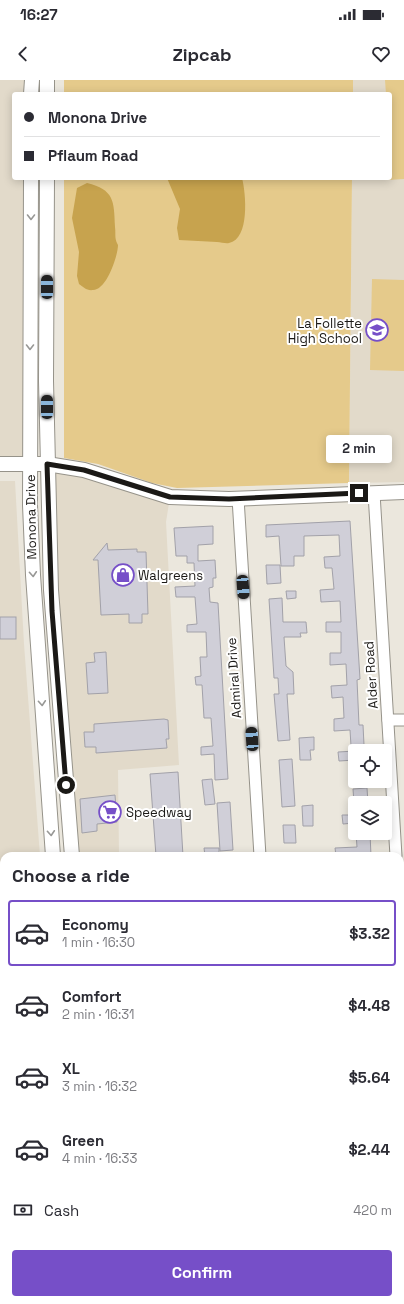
<!DOCTYPE html>
<html lang="en">
<head>
<meta charset="utf-8">
<style>
  body { margin:0; font-family:"Space Grotesk",sans-serif; background:#f2f2f3; color:#2b2b33; height:100vh; display:flex; flex-direction:column; font-size:15px; white-space:nowrap }
  * { box-sizing:border-box; margin:0 }
  p { font-size:13px; color:#7c7c81 }
  .icon { flex:none; width:22px; height:22px; fill:none; stroke:currentColor; stroke-width:2; stroke-linecap:round; stroke-linejoin:round }
  .map { position:relative; flex:1; overflow:hidden }
  .details { position:absolute; left:0px; top:772px; width:404px; height:452px; display:flex; flex-direction:column; background:#fff; border-radius:12px 12px 0 0; box-shadow:0 2px 10px #0003 }
  .details>* { flex:none }
  .guide { position:absolute; left:12px; top:12px; width:380px; height:88px; border-radius:4px; box-shadow:0 2px 10px #0003; display:grid; align-content:center; height:88px; padding:0 12px; background:#fff }
  .controls { position:absolute; left:348px; top:664px; display:grid; gap:8px }
  .controls a { display:grid; place-items:center; width:44px; height:44px; border-radius:4px; background:#fff; box-shadow:0 2px 10px #0003; font-size:20px }
  .end { position:absolute; width:18px; height:18px; margin:-9px; border:5px solid #1b1916; background:#fff; box-shadow:0 0 0 2px #fff }
  .from { border-radius:50% }
  .bubble { position:absolute; height:28px; border-radius:4px; background:#fff; box-shadow:0 2px 10px #0003; font-size:13px; font-weight:700; line-height:28px; text-align:center }
  .car { position:absolute; width:12px; height:24px; margin:-12px -6px; border-radius:5px; box-shadow:0 0 3px 1px #0007; background:linear-gradient(#222 24%,#8ab4d8 0 40%,#222 0 76%,#8ab4d8 0 86%,#222 0) }
  .guide b { display:flex; align-items:center; gap:14px; height:38px; font-size:15px }
  .guide b+b { border-top:1px solid #e1e1e2 }
  .guide i { width:10px; height:10px; background:#2b2b33 }
  ul { padding:0; list-style:none }
  li { display:flex; align-items:center; gap:12px; height:66px; margin:0 8px 6px; padding:0 4px; border:2px solid transparent; border-radius:4px }
  li div { flex:1 }
  li b { display:block; font-size:15px }
  li em { font-style:normal; font-weight:700 }
  li.selected { border-color:#764fc8 }
  li>.icon { width:36px; height:36px; stroke-width:1.5 }
  h2 { padding:0 12px; font-size:18px; line-height:48px }
  .pay { display:flex; align-items:center; gap:10px; height:44px; padding:0 12px; font-size:15px }
  .pay p { margin-inline-start:auto }
  .button { display:flex; gap:8px; margin-top:auto; padding:8px 12px }
  .button a { flex:1; height:46px; border-radius:4px; background:#764fc8; color:#fff; font-size:16px; font-weight:700; line-height:46px; text-align:center }
  .status { display:flex; justify-content:space-between; align-items:center; height:28px; padding:0 20px; background:#fff; direction:ltr }
  .status svg { height:11px; fill:currentColor }
  header { display:flex; justify-content:space-between; align-items:center; height:52px; padding:0 12px; background:#fff; font-size:18px; font-weight:700 }
  .map>svg:first-child { display:block }
  .built { fill:#e2daca }
  .green { fill:#e5ca8b }
  .water { fill:#c7a34e }
  .building { fill:#d0cfd8; stroke:#a2a1a9 }
  .lines { fill:none; stroke-linecap:round; stroke-linejoin:round }
  .minor-casing { stroke:#96938a; stroke-width:13 }
  .tertiary-casing { stroke:#96938a; stroke-width:16 }
  .minor { stroke:#fff; stroke-width:11 }
  .tertiary { stroke:#fff; stroke-width:14 }
  .oneway { stroke:#989896 }
  .route { stroke:#1b1916; stroke-width:5 }
  .labels { text-anchor:middle; dominant-baseline:central; stroke-width:4; stroke-linejoin:round; paint-order:stroke }
  .poi-label { font-size:13px; fill:#1b1916; stroke:#fff; text-anchor:start }
  .street-label { font-size:13px; fill:#1b1916; stroke:#fff }
</style>
</head>
<body>
<div class="status"><b>16:27</b><svg viewBox="0 0 49 12"><path d="M0 12V9h3v3zM5 12V6h3v6zM10 12V3h3v9zM15 12V0h3v12zM26 1h20v11H26zM47 4h2v5h-2z"/></svg></div>
<header><svg class="icon" aria-label="back" viewBox="0 0 24 24"><path d="M15 5l-7 7 7 7"/></svg>Zipcab<svg class="icon" aria-label="heart" viewBox="0 0 24 24"><path d="M12 20l-8-8c-3-5 5-10 8-4 3-6 11-1 8 4z"/></svg></header>
<div class="map">
<svg width="404" height="1224" viewBox="0 0 404 1224">
  <rect width="100%" height="100%" fill="#ebe7dd"/>
  <!-- built -->
  <g class="built">
    <polygon points="0,0 32,0 31,14 14,14 14,98 31,98 30,385 0,384"/>
    <polygon points="353,0 404,0 404,402 349,403 352,98 390,98 390,14 353,14"/>
    <polygon points="47,384 170,417 166,442 179,685 118,690 119,776 72,776"/>
    <polygon points="0,401 15,401 24,564 40,776 4,776 4,1220 74,1220 74,1224 0,1224"/>
    <polygon points="104,1220 175,1220 176,1224 105,1224"/>
  </g>
  <!-- green -->
  <g class="green">
    <rect x="64" y="0" width="289" height="14"/>
    <polygon points="385,0 404,0 404,99 388,100 390,98 390,14 386,14"/>
    <polygon points="64,98 352,98 349,403 177,408 152,403 98,384 64,378"/>
    <polygon points="372,199 404,200 404,291 370,290"/>
  </g>
  <!-- water -->
  <g class="water">
    <path d="M167 98H242C246 113 250 159 229 163 226 164 221 162 217 162 204 161 192 161 179 160L177 148 180 129Z"/>
    <path d="M87 103C114 110 114 120 115 147 116 154 114 158 118 165 118 175 107 210 93 210 87 211 83 207 79 204L77 196 79 172 72 138 77 108Z"/>
  </g>
  <!-- building -->
  <g class="building">
    <polygon points="350,441 358,567 360,599 357,600 359,645 363,645 364,665 351,666 350,650 334,651 334,639 344,638 343,617 332,618 331,606 347,605 346,584 330,585 330,573 341,573 341,552 326,552 326,542 341,542 340,521 321,522 320,510 334,509 332,488 325,488 324,477 340,476 339,455 304,456 304,476 294,476 294,486 281,486 279,456 266,457 266,445"/>
    <polygon points="213,446 213,464 198,465 198,481 215,480 216,498 213,498 213,507 209,508 210,522 218,523 228,699 215,700 214,674 201,675 201,667 213,666 211,638 204,638 202,605 196,605 195,597 201,596 200,577 207,577 206,552 187,552 187,545 197,544 195,517 176,517 175,507 195,506 194,483 187,483 187,476 176,476 174,448"/>
    <polygon points="107,463 108,470 137,469 137,472 146,472 148,534 142,534 142,543 129,543 129,534 101,535 98,480 93,480"/>
    <polygon points="266,485 280,485 281,503 267,504"/>
    <polygon points="286,511 296,511 296,518 287,519"/>
    <polygon points="282,518 283,542 306,542 307,553 300,553 301,557 284,557 286,586 293,592 294,614 287,614 290,660 278,661 274,614 279,614 278,598 274,598 269,519"/>
    <rect x="0" y="537" width="16" height="22"/>
    <polygon points="106,572 108,613 88,614 86,583 95,582 94,573"/>
    <polygon points="164,639 168,640 169,659 166,659 167,668 96,673 96,667 85,667 84,652 94,652 94,644"/>
    <polygon points="314,657 314,670 310,670 311,680 300,680 299,658"/>
    <polygon points="355,671 355,680 339,681 338,672"/>
    <polygon points="292,679 295,726 282,727 279,680"/>
    <polygon points="178,692 183,776 156,776 150,694"/>
    <polygon points="212,699 215,724 205,725 202,700"/>
    <polygon points="367,708 368,723 354,723 353,709"/>
    <polygon points="115,715 117,742 97,744 97,751 82,753 80,719"/>
    <polygon points="230,722 233,770 220,771 217,723"/>
    <polygon points="313,725 313,746 303,746 302,726"/>
    <polygon points="342,735 353,735 354,743 343,744"/>
    <polygon points="283,745 295,745 296,763 284,763"/>
    <polygon points="356,753 370,753 371,776 336,776 335,768 357,767"/>
    <polygon points="204,768 219,768 219,776 205,776"/>
  </g>
  <g class="lines">
    <!-- minor casing -->
    <g class="minor-casing">
      <g id="minor">
        <polyline points="374,413 396,776"/>
        <polyline points="238,418 260,776"/>
        <polyline points="388,640 404,640"/>
        <polyline points="400,841 404,906"/>
        <polyline points="0,958 4,958"/>
        <polyline points="400,1022 404,1022"/>
        <polyline points="400,1040 404,1101"/>
        <polyline points="400,1217 404,1217"/>
        <polyline points="259,1223 319,1220"/>
      </g>
    </g>
    <!-- tertiary casing -->
    <g class="tertiary-casing">
      <g id="tertiary">
        <polyline points="31,14 32,0"/>
        <polyline points="47,14 47,0"/>
        <polyline points="31,98 30,425 33,495 53,776"/>
        <polyline points="47,98 46,301 51,510 72,776"/>
        <polyline points="0,384 47,384 84,390 170,417 229,419 404,412"/>
        <polyline points="88,1220 89,1224"/>
        <polyline points="104,1220 105,1224"/>
      </g>
    </g>
    <!-- minor -->
    <use href="#minor" class="minor"/>
    <!-- tertiary -->
    <use href="#tertiary" class="tertiary"/>
  </g>
  <!-- one-way arrows -->
  <defs><path id="oneway-chevron" d="M-2-3.5L2.5 0L-2 3.5" fill="none" stroke-width="1.6" stroke-linecap="round" stroke-linejoin="round"/></defs>
  <g class="oneway">
    <use href="#oneway-chevron" transform="translate(31 137) rotate(90)"/>
    <use href="#oneway-chevron" transform="translate(30 267) rotate(90)"/>
    <use href="#oneway-chevron" transform="translate(33 494) rotate(86)"/>
    <use href="#oneway-chevron" transform="translate(42 623) rotate(86)"/>
    <use href="#oneway-chevron" transform="translate(51 753) rotate(86)"/>
  </g>
  <g class="lines">
    <!-- route -->
    <polyline class="route" points="66,705 52,531 47,384 84,390 170,417 229,419 359,413"/>
  </g>
  <!-- icons -->
  <defs>
    <g id="school-ring" transform="scale(1.15)"><circle r="9.5" fill="#fff" stroke="#764fc8" stroke-width="1.5"/><path d="M0-5L7-2L0 1L-7-2ZM-4 1L0 2.5L4 1V4Q0 6-4 4Z" fill="#764fc8"/></g>
    <g id="shop-ring" transform="scale(1.15)"><circle r="9.5" fill="#fff" stroke="#764fc8" stroke-width="1.5"/><path d="M-5-2.5h2.3a2.7 3.5 0 0 1 5.4 0H5L5.5 6h-11ZM-1.5-2.5h3a1.5 2.3 0 0 0-3 0Z" fill="#764fc8"/></g>
    <g id="supermarket-ring" transform="scale(1.15)"><circle r="9.5" fill="#fff" stroke="#764fc8" stroke-width="1.5"/><path d="M-6-5.5h2.5l.6 2H6L4.5 2H-2.5L-4.4-4H-6ZM-1.5 3.2a1.3 1.3 0 1 0 .1 0ZM3 3.2a1.3 1.3 0 1 0 .1 0Z" fill="#764fc8"/></g>
  </defs>
  <g fill-rule="evenodd">
    <use href="#school-ring" x="377" y="250"/>
    <use href="#shop-ring" x="123" y="495"/>
    <use href="#supermarket-ring" x="110" y="732"/>
  </g>
  <g class="labels">
    <!-- poi labels -->
    <g class="poi-label">
      <text x="362" y="243" text-anchor="end">La Follette<tspan x="362" dy="15">High School</tspan></text>
      <text x="138" y="495">Walgreens</text>
      <text x="126" y="732">Speedway</text>
    </g>
    <!-- street labels -->
    <g class="street-label">
      <text transform="translate(31 437) rotate(-91)">Monona Drive</text>
      <text transform="translate(371 595) rotate(-94)">Alder Road</text>
      <text transform="translate(234 598) rotate(-94)">Admiral Drive</text>
    </g>
  </g>
</svg>
<div class="controls">
<a><svg class="icon" aria-label="locate" viewBox="0 0 24 24"><circle cx="12" cy="12" r="6"/><path d="M12 2v4M12 18v4M2 12h4M18 12h4"/></svg></a>
<a><svg class="icon" aria-label="layers" viewBox="0 0 24 24"><path d="M12 4l9 5-9 5-9-5zM3 14l9 5 9-5"/></svg></a>
</div>
<i class="end from" style="left:66px;top:705px"></i>
<i class="end" style="left:359px;top:413px"></i>
<div class="bubble" style="left:326px;top:355px;width:66px">2 min</div>
<i class="car" style="left:47px;top:207px;rotate:0deg"></i>
<i class="car" style="left:47px;top:327px;rotate:0deg"></i>
<i class="car" style="left:243px;top:507px;rotate:176deg"></i>
<i class="car" style="left:252px;top:659px;rotate:356deg"></i>
<div class="guide">
<b><i class="from"></i>Monona Drive</b>
<b><i></i>Pflaum Road</b>
</div>
<section class="details">
<h2>Choose a ride</h2>
<ul>
<li class="selected"><svg class="icon" aria-label="car" viewBox="0 0 24 24"><path d="M5 17H2v-5l4-1 3-4h7l3 4 3 1v5h-3M9 17h6M6 11h13"/><circle cx="7" cy="17" r="2"/><circle cx="17" cy="17" r="2"/></svg><div><b>Economy</b><p>1 min · 16:30</p></div><em>$3.32</em></li>
<li><svg class="icon" aria-label="car" viewBox="0 0 24 24"><path d="M5 17H2v-5l4-1 3-4h7l3 4 3 1v5h-3M9 17h6M6 11h13"/><circle cx="7" cy="17" r="2"/><circle cx="17" cy="17" r="2"/></svg><div><b>Comfort</b><p>2 min · 16:31</p></div><em>$4.48</em></li>
<li><svg class="icon" aria-label="car" viewBox="0 0 24 24"><path d="M5 17H2v-5l4-1 3-4h7l3 4 3 1v5h-3M9 17h6M6 11h13"/><circle cx="7" cy="17" r="2"/><circle cx="17" cy="17" r="2"/></svg><div><b>XL</b><p>3 min · 16:32</p></div><em>$5.64</em></li>
<li><svg class="icon" aria-label="car" viewBox="0 0 24 24"><path d="M5 17H2v-5l4-1 3-4h7l3 4 3 1v5h-3M9 17h6M6 11h13"/><circle cx="7" cy="17" r="2"/><circle cx="17" cy="17" r="2"/></svg><div><b>Green</b><p>4 min · 16:33</p></div><em>$2.44</em></li>
</ul>
<div class="pay"><svg class="icon" aria-label="cash" viewBox="0 0 24 24"><path d="M3 7h18v10H3z"/><circle cx="12" cy="12" r="2"/></svg>Cash<p>420 m</p></div>
<div class="button"><a>Confirm</a></div>
</section>
</div>
</body>
</html>
